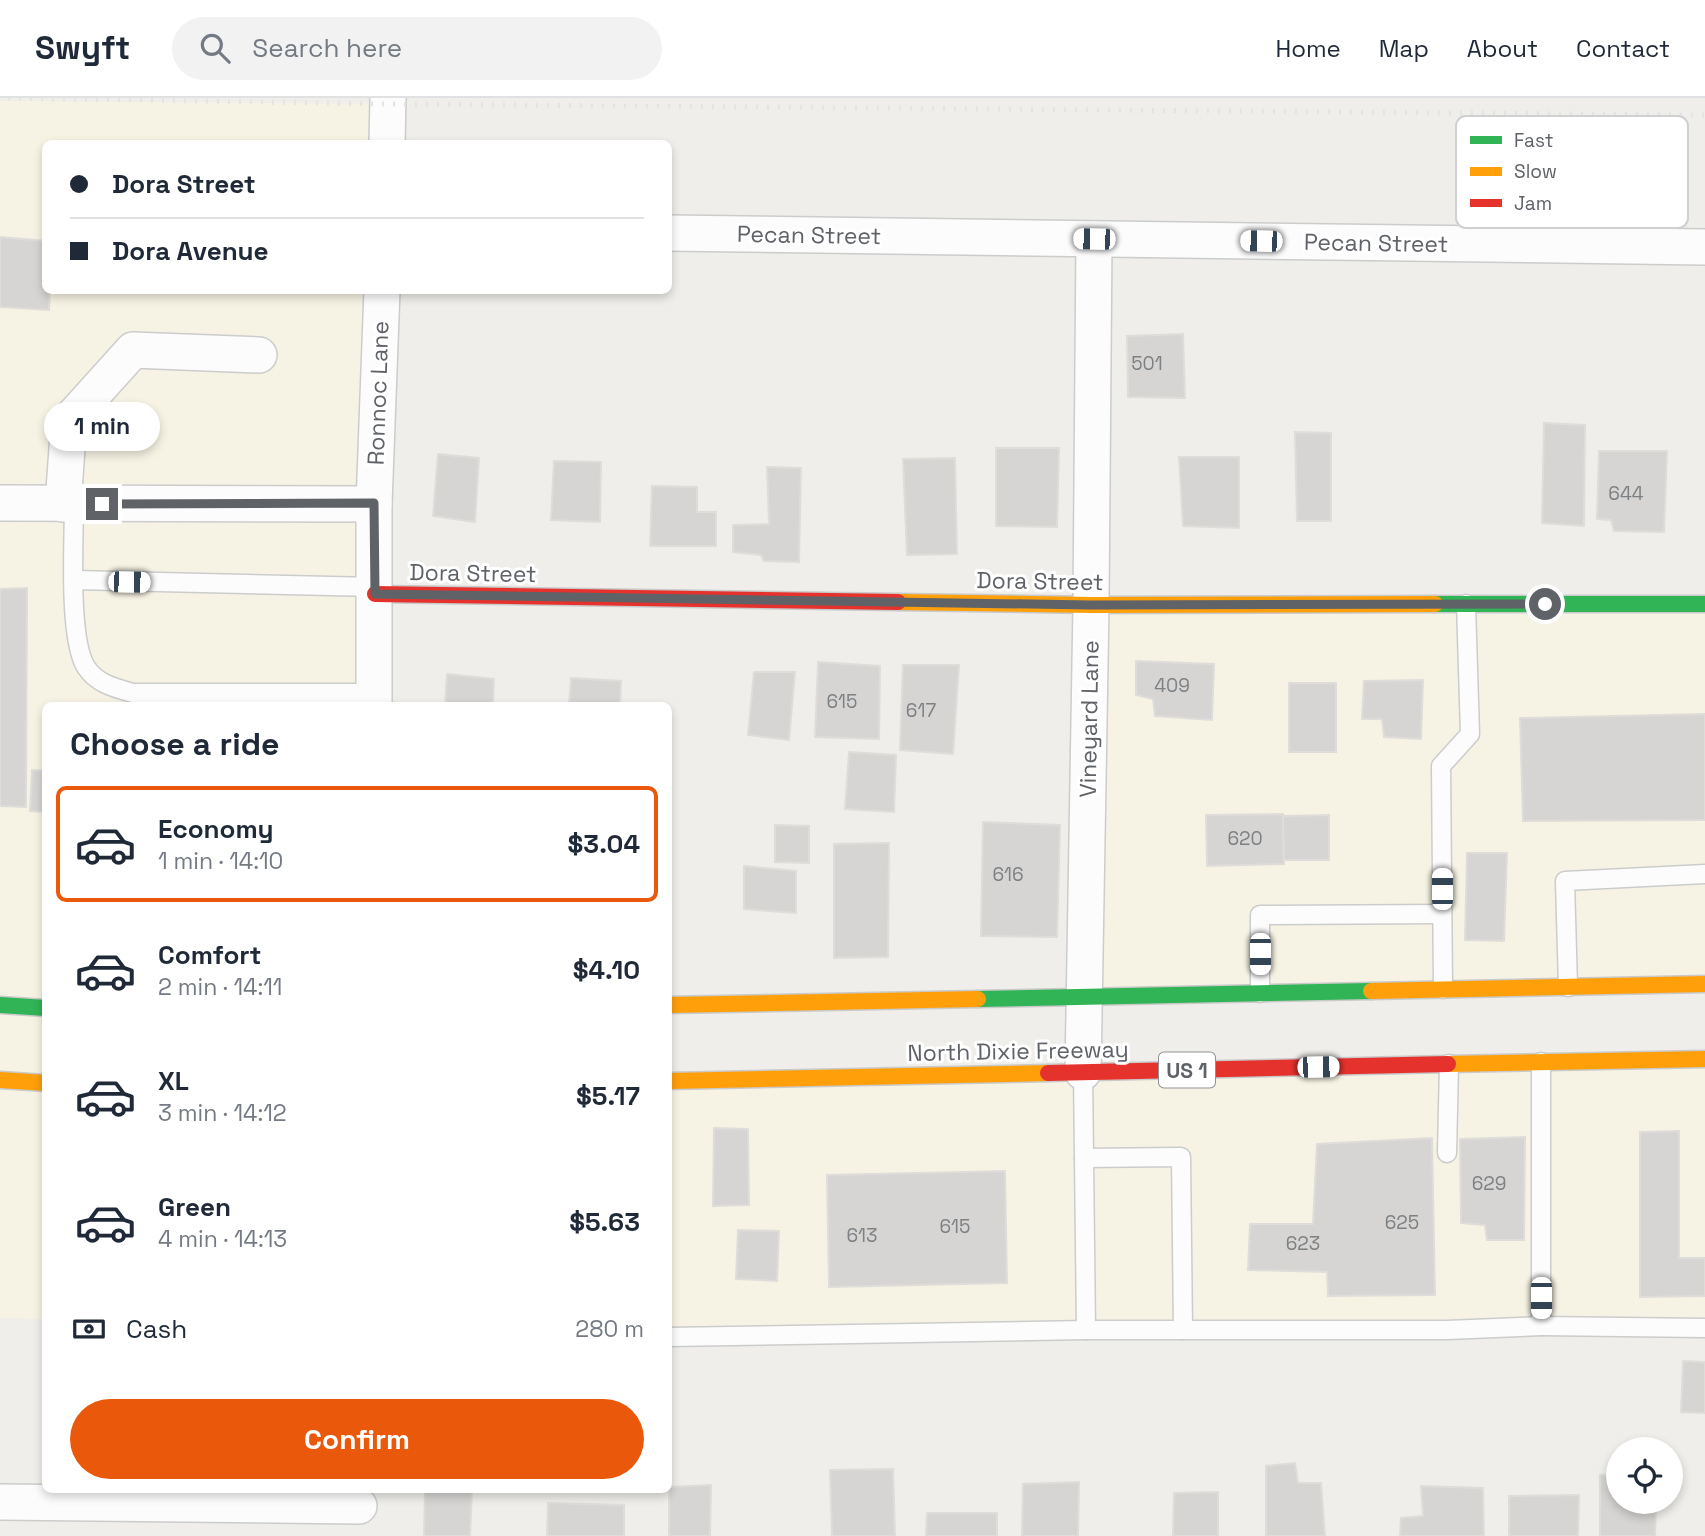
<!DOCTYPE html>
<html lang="en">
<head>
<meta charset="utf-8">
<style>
  body { margin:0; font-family:"Space Grotesk",sans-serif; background:#f2f2f3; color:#1f2937; height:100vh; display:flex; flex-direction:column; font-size:26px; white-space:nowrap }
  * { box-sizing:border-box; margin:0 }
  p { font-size:23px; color:#747a83 }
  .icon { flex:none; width:38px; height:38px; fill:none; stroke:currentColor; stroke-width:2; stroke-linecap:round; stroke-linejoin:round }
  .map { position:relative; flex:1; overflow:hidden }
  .drawer { position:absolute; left:42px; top:604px; width:630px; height:791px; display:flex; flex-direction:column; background:#fff; border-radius:10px; box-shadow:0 4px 10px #0003 }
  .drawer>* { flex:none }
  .banner { position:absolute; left:42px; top:42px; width:630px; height:154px; border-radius:10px; box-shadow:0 4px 10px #0003; display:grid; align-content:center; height:154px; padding:0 28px; background:#fff }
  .tools { position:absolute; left:1606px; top:1339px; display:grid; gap:14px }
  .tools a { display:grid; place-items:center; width:77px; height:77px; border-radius:50%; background:#fff; box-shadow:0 4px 10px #0003; font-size:35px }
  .end { position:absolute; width:32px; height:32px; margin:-16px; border:9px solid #5f6368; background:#fff; box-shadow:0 0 0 4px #fff }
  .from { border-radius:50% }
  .bubble { position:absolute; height:49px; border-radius:24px; background:#fff; box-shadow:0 4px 10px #0003; font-size:23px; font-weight:600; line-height:49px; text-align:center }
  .car { position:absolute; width:21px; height:42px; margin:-21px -10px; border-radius:9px; box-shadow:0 0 5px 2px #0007; background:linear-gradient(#fff 24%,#345 0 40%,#fff 0 76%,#345 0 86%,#fff 0) }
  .banner b { display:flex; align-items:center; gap:24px; height:66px; font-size:26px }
  .banner b+b { border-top:2px solid #e0e1e3 }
  .banner i { width:18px; height:18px; background:#1f2937 }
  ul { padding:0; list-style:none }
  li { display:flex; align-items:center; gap:21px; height:116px; margin:0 14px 10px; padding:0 14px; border:4px solid transparent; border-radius:10px }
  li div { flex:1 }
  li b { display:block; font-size:26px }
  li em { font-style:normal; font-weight:600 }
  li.selected { border-color:#ea580c }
  li>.icon { width:63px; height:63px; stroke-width:1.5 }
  h2 { padding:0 28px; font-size:32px; line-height:84px }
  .pay { display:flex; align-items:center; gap:18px; height:77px; padding:0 28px; font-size:26px }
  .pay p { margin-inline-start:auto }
  .primary-button { display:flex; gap:14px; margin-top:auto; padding:14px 28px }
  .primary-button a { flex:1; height:80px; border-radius:42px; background:#ea580c; color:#fff; font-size:28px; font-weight:600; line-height:80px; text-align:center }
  header { display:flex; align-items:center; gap:42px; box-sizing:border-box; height:98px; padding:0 35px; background:#fff; border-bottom:2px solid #e0e1e3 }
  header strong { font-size:33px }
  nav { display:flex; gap:38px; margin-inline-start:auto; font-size:24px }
  .search { width:490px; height:63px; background:#f2f2f3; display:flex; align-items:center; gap:18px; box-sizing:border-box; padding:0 24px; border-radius:38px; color:#747a83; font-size:26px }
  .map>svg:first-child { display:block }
  .commercial { fill:#f7f3e4 }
  .building { fill:#d6d5d3; stroke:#deddd9; stroke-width:2 }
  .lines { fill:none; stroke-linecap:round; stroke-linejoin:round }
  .lane-casing { stroke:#cbcccc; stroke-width:21 }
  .street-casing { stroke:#cbcccc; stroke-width:38 }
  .fast-casing { stroke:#cacacb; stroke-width:19 }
  .slow-casing { stroke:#cacacb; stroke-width:19 }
  .jam-casing { stroke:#cacacb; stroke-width:19 }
  .lane { stroke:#fdfcfc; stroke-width:18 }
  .street { stroke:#fdfcfc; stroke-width:35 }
  .fast { stroke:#30b455; stroke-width:16 }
  .slow { stroke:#ff9f0a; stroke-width:16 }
  .jam { stroke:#e5322d; stroke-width:16 }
  .rail { stroke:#e4e4e4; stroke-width:5; stroke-dasharray:2 9; stroke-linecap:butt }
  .route { stroke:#5f6368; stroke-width:9 }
  .labels { text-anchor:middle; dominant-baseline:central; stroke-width:6; stroke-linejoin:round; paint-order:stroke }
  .number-label { font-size:19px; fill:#7e8184 }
  .shield { fill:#fff; stroke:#8f9295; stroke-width:2 }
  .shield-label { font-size:21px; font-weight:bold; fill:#5f6368 }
  .street-label { font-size:23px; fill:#5f6368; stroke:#fff }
  .key { fill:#fff; stroke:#cfd0d2; stroke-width:2 }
  .key-label { font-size:19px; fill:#5f6368 }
</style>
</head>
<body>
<header>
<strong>Swyft</strong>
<div class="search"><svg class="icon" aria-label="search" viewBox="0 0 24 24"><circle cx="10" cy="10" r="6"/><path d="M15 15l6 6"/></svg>Search here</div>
<nav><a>Home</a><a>Map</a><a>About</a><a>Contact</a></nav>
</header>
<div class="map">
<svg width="1705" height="1438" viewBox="0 0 1705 1438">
  <rect width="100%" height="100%" fill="#efeeea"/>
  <!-- commercial -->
  <g class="commercial">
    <polygon points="0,3 388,6 387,45 46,46 46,192 382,193 374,607 46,607 45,1221 0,1220"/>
    <polygon points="1705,506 1705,886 1084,899 1091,507"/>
    <polygon points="1705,961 1705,1230 669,1239 668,983"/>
  </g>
  <!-- building -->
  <g class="building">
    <polygon points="0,139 46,143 46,192 50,192 49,212 0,209"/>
    <polygon points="1183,236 1185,300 1128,299 1127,238"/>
    <polygon points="1544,325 1585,327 1584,428 1542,425"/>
    <polygon points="1295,334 1331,335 1331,423 1297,423"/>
    <polygon points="996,350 1059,350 1057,429 996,428"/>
    <polygon points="1599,353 1667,353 1664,434 1614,433 1611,422 1597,421"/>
    <polygon points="438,356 479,360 475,424 433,418"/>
    <polygon points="1179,359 1239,359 1239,430 1183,428"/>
    <polygon points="955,360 957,456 907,457 903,361"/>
    <polygon points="554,363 601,364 600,424 551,422"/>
    <polygon points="767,369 801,370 799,464 764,463 761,457 733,454 733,427 769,426"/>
    <polygon points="652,388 697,389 697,414 716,414 716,448 650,448"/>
    <polygon points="27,490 26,709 0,708 0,491"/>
    <polygon points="1136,563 1214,566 1212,622 1155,618 1153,601 1136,597"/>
    <polygon points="818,564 880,568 879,641 815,639"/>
    <polygon points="903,567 959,567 953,656 900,652"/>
    <polygon points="754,574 795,574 789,642 748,637"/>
    <polygon points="447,576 494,581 493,607 445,607"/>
    <polygon points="571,580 621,583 620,607 569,607"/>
    <polygon points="1423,582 1421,641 1384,639 1382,621 1362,621 1364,583"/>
    <rect x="1289" y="585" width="47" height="69"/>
    <polygon points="1705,616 1705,722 1523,723 1520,620"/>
    <polygon points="849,654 896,657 894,714 845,711"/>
    <polygon points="32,672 46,673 46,714 30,713"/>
    <polygon points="1283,716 1284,766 1207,768 1206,717"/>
    <polygon points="1329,717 1329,762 1284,762 1283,718"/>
    <polygon points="983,724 1060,727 1057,839 981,838"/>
    <polygon points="775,727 809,728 809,765 775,764"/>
    <polygon points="889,745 888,859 834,860 834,746"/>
    <polygon points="1467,755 1507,755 1504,843 1465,842"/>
    <polygon points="744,768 796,773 796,815 744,811"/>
    <polygon points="714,1030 748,1031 749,1107 713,1108"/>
    <polygon points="1679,1033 1679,1160 1705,1160 1705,1198 1640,1199 1640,1034"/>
    <polygon points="1525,1039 1524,1142 1487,1142 1485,1127 1461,1125 1460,1041"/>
    <polygon points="1432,1040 1435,1197 1328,1198 1327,1174 1248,1172 1250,1126 1313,1126 1317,1046"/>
    <polygon points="1005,1073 1007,1185 829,1189 827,1077"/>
    <polygon points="738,1132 779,1133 777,1183 736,1181"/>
    <polygon points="1683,1263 1705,1264 1705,1315 1681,1314"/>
    <polygon points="1295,1365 1298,1385 1321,1385 1325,1438 1266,1438 1266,1368"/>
    <polygon points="893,1371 895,1438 832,1438 830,1372"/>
    <polygon points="1600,1377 1619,1377 1619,1404 1656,1404 1655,1438 1600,1438"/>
    <polygon points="1079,1384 1078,1438 1022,1438 1023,1386"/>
    <polygon points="711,1387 710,1438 669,1438 669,1389"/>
    <polygon points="1421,1388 1483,1390 1484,1438 1400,1438 1401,1420 1423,1418"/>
    <polygon points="425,1391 472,1392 470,1438 424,1438"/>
    <polygon points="1218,1394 1218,1438 1173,1438 1174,1395"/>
    <polygon points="1579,1397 1578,1438 1509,1438 1509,1398"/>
    <polygon points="548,1405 624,1407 624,1438 547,1438"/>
    <polygon points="927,1415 997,1415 997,1438 926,1438"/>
  </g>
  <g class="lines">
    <!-- lane casing -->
    <g class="lane-casing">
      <g id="lane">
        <path d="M74 406C74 442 68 540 86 569 97 586 115 590 133 595H374"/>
        <polyline points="74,482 375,489"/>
        <polyline points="1568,889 1565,783 1705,776"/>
        <polyline points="1443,891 1441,668 1470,636 1466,506"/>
        <polyline points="1260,895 1260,817 1442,816"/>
        <polyline points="1083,974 1086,1232 1447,1232 1541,1228 1541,964"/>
        <polyline points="1447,1055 1449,966"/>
        <polyline points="1084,1060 1181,1059 1183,1232"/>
        <polyline points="1541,1228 1705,1230"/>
        <polyline points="668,1239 1086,1232"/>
      </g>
    </g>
    <!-- street casing -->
    <g class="street-casing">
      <g id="street">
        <polyline points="387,46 388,0"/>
        <polyline points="668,135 1705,149"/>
        <polyline points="0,405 374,406"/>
        <polyline points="63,406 69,323 133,252 259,257"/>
        <polyline points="374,607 374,406 382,192"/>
        <polyline points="1083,974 1091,507 1094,141"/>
        <polyline points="0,1404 359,1408"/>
      </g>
    </g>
    <!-- fast casing -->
    <g class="fast-casing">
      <g id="fast">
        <polyline points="1435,506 1705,506"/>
        <polyline points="978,901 1371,893"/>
        <polyline points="0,907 46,910"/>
      </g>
    </g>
    <!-- slow casing -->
    <g class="slow-casing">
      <g id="slow">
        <polyline points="898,504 1091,507 1435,506"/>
        <polyline points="1371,893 1705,886"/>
        <polyline points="668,907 978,901"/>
        <polyline points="1448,966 1705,961"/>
        <polyline points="0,982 46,985"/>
        <polyline points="668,983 1048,975"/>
      </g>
    </g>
    <!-- jam casing -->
    <g class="jam-casing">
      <g id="jam">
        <polyline points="375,496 898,504"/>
        <polyline points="1048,975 1448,966"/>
      </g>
    </g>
    <!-- lane -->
    <use href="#lane" class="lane"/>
    <!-- street -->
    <use href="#street" class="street"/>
    <!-- fast -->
    <use href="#fast" class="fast"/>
    <!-- slow -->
    <use href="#slow" class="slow"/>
    <!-- jam -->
    <use href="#jam" class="jam"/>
    <!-- rail -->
    <polyline class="rail" points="8,0 388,6 1705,17"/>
  </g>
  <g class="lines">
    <!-- route -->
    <polyline class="route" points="102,406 374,405 375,496 1091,507 1545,506"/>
  </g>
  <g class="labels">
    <!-- number labels -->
    <g class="number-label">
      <text x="1147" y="265">501</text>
      <text x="1626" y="395">644</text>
      <text x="1172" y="587">409</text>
      <text x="842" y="603">615</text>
      <text x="921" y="612">617</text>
      <text x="1245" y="740">620</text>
      <text x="1008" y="776">616</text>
      <text x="1489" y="1085">629</text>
      <text x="1402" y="1124">625</text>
      <text x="955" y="1128">615</text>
      <text x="862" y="1137">613</text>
      <text x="1303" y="1145">623</text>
    </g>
    <!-- shield labels -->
    <rect class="shield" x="1159" y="954.5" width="56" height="35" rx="5"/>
    <g class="shield-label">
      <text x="1187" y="972">US 1</text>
    </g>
    <!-- street labels -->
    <g class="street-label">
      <text transform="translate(809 137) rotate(1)">Pecan Street</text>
      <text transform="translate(1376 145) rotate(1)">Pecan Street</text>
      <text transform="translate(378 295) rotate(-88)">Ronnoc Lane</text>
      <text transform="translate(473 475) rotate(1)">Dora Street</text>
      <text transform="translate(1040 483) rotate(1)">Dora Street</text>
      <text transform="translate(1089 621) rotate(-89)">Vineyard Lane</text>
      <text transform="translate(1018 953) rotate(-1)">North Dixie Freeway</text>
    </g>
  </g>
  <!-- legend -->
  <rect x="1456" y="18" width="232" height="112" rx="10" class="key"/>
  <rect x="1470" y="38" width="32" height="8" fill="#30b455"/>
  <rect x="1470" y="69" width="32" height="9" fill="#ff9f0a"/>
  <rect x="1470" y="101" width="32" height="8" fill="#e5322d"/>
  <g class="key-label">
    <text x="1514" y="49">Fast</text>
    <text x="1514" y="80">Slow</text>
    <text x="1514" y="112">Jam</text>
  </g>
</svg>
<div class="tools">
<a><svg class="icon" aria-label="locate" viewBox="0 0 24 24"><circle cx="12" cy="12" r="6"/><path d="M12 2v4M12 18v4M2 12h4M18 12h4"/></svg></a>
</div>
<i class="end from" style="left:1545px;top:506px"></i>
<i class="end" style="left:102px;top:406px"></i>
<div class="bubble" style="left:44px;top:304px;width:116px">1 min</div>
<i class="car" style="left:1094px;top:141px;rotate:271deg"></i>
<i class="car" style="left:1261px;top:143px;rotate:271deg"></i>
<i class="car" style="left:129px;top:484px;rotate:91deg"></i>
<i class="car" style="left:1442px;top:791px;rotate:0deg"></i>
<i class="car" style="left:1260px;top:856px;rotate:180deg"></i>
<i class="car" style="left:1318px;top:969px;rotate:89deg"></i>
<i class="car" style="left:1541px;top:1200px;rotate:180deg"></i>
<div class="banner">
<b><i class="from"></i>Dora Street</b>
<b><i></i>Dora Avenue</b>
</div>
<section class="drawer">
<h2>Choose a ride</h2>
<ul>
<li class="selected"><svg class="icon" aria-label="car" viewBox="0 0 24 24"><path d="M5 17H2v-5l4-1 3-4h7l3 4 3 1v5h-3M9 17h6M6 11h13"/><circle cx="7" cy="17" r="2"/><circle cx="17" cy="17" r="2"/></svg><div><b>Economy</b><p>1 min · 14:10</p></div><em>$3.04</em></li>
<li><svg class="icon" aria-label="car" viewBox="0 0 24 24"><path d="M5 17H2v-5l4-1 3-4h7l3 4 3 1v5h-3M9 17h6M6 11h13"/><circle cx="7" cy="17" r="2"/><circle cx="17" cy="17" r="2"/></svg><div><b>Comfort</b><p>2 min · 14:11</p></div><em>$4.10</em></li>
<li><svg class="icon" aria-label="car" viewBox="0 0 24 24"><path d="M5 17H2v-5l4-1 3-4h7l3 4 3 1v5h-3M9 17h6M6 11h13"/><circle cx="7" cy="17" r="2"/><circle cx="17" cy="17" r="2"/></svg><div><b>XL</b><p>3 min · 14:12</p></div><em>$5.17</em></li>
<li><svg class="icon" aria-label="car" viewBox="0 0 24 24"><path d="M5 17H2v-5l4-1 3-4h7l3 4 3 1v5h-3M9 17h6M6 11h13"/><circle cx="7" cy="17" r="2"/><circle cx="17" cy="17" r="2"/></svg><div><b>Green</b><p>4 min · 14:13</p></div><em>$5.63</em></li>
</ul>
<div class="pay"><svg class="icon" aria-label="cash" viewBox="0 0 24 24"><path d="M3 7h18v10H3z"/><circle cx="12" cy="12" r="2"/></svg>Cash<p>280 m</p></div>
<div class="primary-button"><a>Confirm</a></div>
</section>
</div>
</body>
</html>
